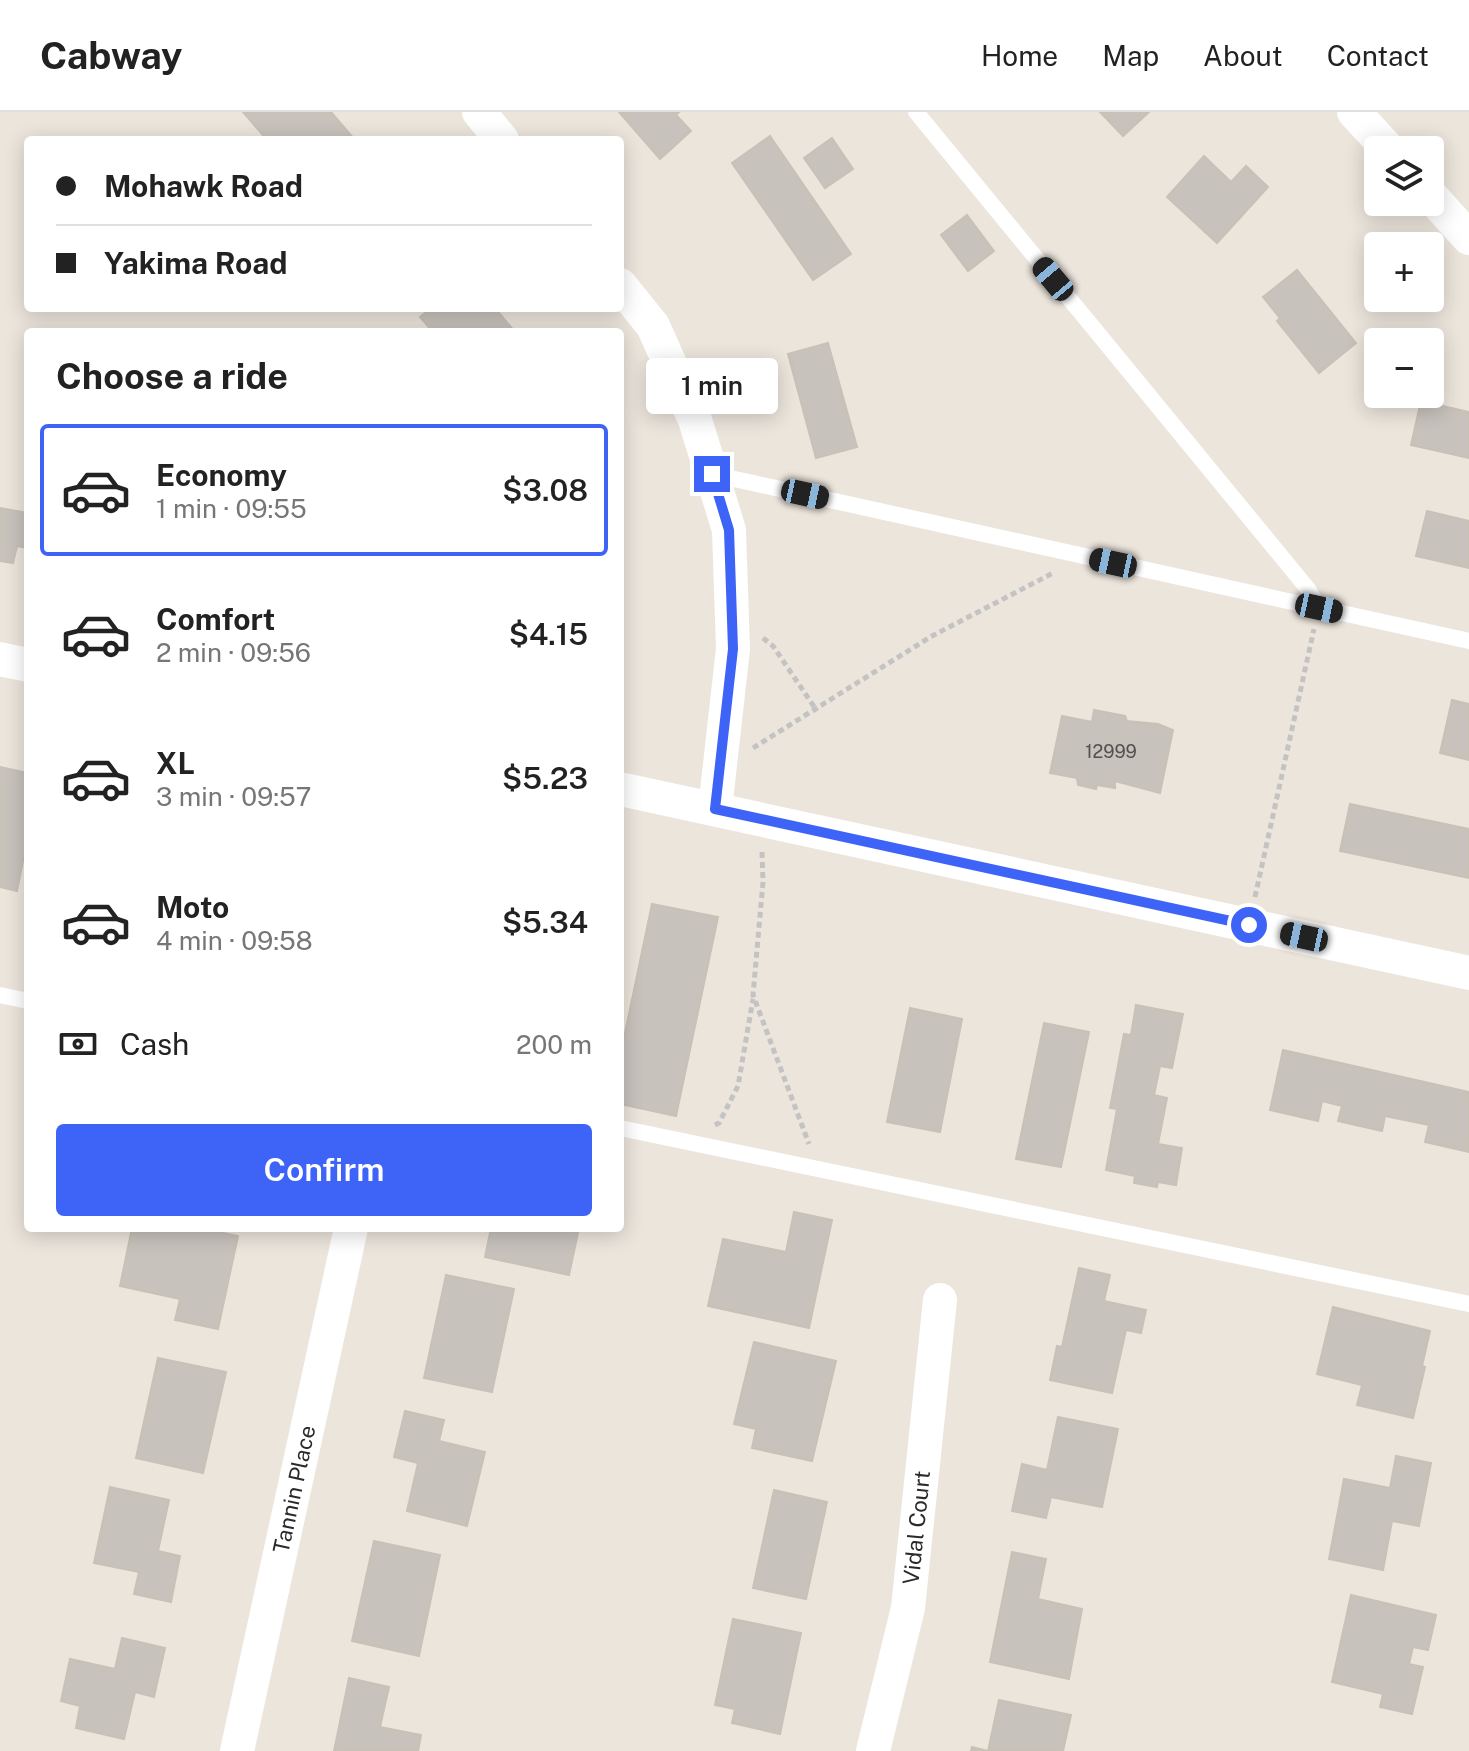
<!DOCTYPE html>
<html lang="en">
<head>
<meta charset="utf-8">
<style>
  body { margin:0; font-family:"Public Sans",sans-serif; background:#f6f6f6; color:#222; height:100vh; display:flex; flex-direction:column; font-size:30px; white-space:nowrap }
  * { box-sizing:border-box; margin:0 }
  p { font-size:26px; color:#767676 }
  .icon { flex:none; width:44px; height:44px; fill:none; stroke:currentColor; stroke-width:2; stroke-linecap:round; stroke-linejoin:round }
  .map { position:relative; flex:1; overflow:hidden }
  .side { position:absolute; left:24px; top:216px; width:600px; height:904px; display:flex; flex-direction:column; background:#fff; border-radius:8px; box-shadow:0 4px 20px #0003 }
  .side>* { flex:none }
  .guide { position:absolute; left:24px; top:24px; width:600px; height:176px; border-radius:8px; box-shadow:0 4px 20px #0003; display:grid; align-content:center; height:176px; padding:0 32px; background:#fff }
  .fabs { position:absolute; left:1364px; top:24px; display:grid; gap:16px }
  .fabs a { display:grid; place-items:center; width:80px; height:80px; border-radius:8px; background:#fff; box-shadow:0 4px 20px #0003; font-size:40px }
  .end { position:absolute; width:36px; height:36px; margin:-18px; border:10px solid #3e63f7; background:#fff; box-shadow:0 0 0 4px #fff }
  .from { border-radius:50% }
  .bubble { position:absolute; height:56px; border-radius:8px; background:#fff; box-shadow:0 4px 20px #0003; font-size:26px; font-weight:600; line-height:56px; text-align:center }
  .car { position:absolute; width:24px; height:48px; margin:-24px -12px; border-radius:10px; box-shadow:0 0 6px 2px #0007; background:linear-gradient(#222 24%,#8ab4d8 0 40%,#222 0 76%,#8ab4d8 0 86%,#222 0) }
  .guide b { display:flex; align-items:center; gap:28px; height:76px; font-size:30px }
  .guide b+b { border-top:2px solid #e0e0e0 }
  .guide i { width:20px; height:20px; background:#222 }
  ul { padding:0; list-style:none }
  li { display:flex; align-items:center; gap:24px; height:132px; margin:0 16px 12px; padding:0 16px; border:4px solid transparent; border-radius:8px }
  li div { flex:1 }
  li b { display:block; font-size:30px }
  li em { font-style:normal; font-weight:600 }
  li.current { border-color:#3e63f7 }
  li>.icon { width:72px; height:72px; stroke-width:1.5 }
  h2 { padding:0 32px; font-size:36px; line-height:96px }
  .pay { display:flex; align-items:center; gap:20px; height:88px; padding:0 32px; font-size:30px }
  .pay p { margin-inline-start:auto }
  .primary-button { display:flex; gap:16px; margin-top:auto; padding:16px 32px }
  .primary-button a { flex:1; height:92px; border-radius:8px; background:#3e63f7; color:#fff; font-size:32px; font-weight:600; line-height:92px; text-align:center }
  header { display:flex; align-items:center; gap:48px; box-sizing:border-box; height:112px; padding:0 40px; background:#fff; border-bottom:2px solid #e0e0e0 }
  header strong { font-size:38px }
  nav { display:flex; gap:44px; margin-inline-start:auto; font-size:28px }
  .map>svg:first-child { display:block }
  .building { fill:#c7c2bc; stroke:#c7c1b6; stroke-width:2 }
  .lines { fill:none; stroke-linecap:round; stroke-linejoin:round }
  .path { stroke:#c3c3c3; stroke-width:5; stroke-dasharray:6 4; stroke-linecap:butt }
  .lane { stroke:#fff; stroke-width:16 }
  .street { stroke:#fff; stroke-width:34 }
  .route { stroke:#3e63f7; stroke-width:10 }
  .labels { text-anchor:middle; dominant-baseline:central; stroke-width:6; stroke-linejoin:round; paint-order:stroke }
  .number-label { font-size:18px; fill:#51504e }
  .street-label { font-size:22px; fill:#2a2a2a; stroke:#fff }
</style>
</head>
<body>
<header>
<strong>Cabway</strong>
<nav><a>Home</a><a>Map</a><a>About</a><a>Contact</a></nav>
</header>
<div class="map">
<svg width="1469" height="1639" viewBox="0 0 1469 1639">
  <rect width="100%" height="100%" fill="#ece5dc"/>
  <!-- building -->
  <g class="building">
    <polygon points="243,0 331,0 355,28 267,28"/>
    <polygon points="619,0 679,0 676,3 691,19 660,47"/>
    <polygon points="1100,0 1149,0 1123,24"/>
    <polygon points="770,24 851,142 813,168 732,51"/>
    <polygon points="832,26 853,57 825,76 804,46"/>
    <polygon points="1204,44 1231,70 1246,54 1268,75 1217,131 1167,85"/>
    <polygon points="967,103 994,139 968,159 941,123"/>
    <polygon points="1297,158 1356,231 1319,261 1277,209 1280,206 1263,185"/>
    <polygon points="431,196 495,196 515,220 433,220 420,205"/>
    <polygon points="828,231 857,335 816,346 788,242"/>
    <polygon points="1421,289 1469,300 1469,346 1411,333"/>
    <polygon points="0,396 28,401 28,436 17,434 13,451 0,449"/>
    <polygon points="1427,399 1469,409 1469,456 1416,444"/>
    <polygon points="1452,588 1469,592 1469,648 1440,641"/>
    <polygon points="1094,598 1125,604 1127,609 1158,612 1173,618 1160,681 1115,669 1115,676 1097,673 1096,677 1078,673 1077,666 1050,661 1062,604 1092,610"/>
    <polygon points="0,655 28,661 28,724 17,779 0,775"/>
    <polygon points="1350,692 1469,717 1469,766 1340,739"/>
    <polygon points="652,792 718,805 676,1004 620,992 620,945"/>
    <polygon points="1136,893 1183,902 1172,956 1160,954 1154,983 1167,986 1158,1032 1182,1036 1176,1073 1158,1070 1157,1075 1134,1071 1135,1064 1106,1058 1117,997 1110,996 1124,922 1131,923"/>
    <polygon points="910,896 962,907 940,1020 887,1010"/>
    <polygon points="1044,911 1089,920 1061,1055 1016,1047"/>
    <polygon points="1283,938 1469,980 1469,1040 1425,1030 1429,1013 1385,1004 1382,1019 1338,1009 1342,994 1322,989 1318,1009 1270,998"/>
    <polygon points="794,1100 832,1108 809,1216 708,1194 723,1127 786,1140"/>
    <polygon points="132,1116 199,1116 238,1124 218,1217 175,1208 180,1187 120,1174"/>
    <polygon points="491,1116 579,1116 569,1163 485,1145"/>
    <polygon points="1079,1156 1110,1163 1104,1189 1146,1198 1141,1221 1126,1218 1112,1281 1050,1268 1057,1234 1062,1235"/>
    <polygon points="446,1163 514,1177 492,1280 424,1266"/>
    <polygon points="1333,1195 1430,1219 1422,1254 1425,1255 1413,1306 1357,1293 1362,1273 1317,1262"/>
    <polygon points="754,1230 836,1249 812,1349 752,1336 756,1317 734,1312"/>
    <polygon points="158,1246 226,1260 203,1361 136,1346"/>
    <polygon points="405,1299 444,1308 439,1329 485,1340 467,1414 407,1399 418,1351 394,1345"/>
    <polygon points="1058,1305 1118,1317 1102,1395 1051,1385 1046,1406 1012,1399 1022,1352 1047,1358"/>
    <polygon points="1396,1344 1431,1351 1419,1414 1392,1409 1383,1458 1329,1447 1344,1367 1390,1376"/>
    <polygon points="110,1375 169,1388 158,1439 180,1444 171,1490 134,1482 139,1460 94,1451"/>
    <polygon points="774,1378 827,1390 806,1487 753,1476"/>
    <polygon points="374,1429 440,1443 419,1544 352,1529"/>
    <polygon points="1012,1440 1046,1447 1038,1487 1082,1497 1069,1567 990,1550"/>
    <polygon points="1351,1483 1436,1503 1428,1538 1413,1535 1409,1552 1423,1555 1412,1602 1380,1595 1383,1582 1332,1570"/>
    <polygon points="733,1507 801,1521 780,1622 732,1611 735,1597 715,1593"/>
    <polygon points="122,1526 165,1536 154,1585 135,1580 124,1627 76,1616 80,1594 61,1589 70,1547 115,1557"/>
    <polygon points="349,1566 389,1575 380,1615 421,1623 418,1639 334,1639"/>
    <polygon points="999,1588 1071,1603 1063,1639 971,1639 972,1635 988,1639"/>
  </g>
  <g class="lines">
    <!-- path -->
    <g class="path">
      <polyline points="763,526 773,534 817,599"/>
      <polyline points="753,636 932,524 1055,460"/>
      <polyline points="762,740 763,770 753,883 809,1032"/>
      <polyline points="1255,785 1314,517"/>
      <polyline points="715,1013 719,1011 738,974 753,887"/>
    </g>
    <!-- lane -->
    <g class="lane">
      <polyline points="916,0 1308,477 1319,496"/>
      <polyline points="712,362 1469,529"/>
      <polyline points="0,883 28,889"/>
      <polyline points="620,1016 1469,1192"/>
    </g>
    <!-- street -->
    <g class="street">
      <polyline points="479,0 502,28"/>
      <polyline points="1354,0 1389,38"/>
      <polyline points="1430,83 1469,126"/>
      <polyline points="620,173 653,214 695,308 729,418 733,537 715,697"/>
      <polyline points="0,547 28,553"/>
      <polyline points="620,677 1469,861"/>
      <path id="s1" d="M237 1639 351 1116"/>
      <path id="s2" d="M873 1639 908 1496 940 1188"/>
    </g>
  </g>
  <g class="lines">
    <!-- route -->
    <polyline class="route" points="712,362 729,418 733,537 715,697 1249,813"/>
  </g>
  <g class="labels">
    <!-- number labels -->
    <g class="number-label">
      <text x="1111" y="639">12999</text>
    </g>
    <!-- street labels -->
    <g class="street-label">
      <text stroke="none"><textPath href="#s1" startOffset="268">Tannin Place</textPath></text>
      <text stroke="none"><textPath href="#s2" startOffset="228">Vidal Court</textPath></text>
    </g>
  </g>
</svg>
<div class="fabs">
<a><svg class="icon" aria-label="layers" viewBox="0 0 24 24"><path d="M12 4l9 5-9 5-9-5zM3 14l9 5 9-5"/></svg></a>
<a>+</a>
<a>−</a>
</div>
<i class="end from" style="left:1249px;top:813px"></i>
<i class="end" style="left:712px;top:362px"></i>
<div class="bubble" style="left:646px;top:246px;width:132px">1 min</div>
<i class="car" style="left:1053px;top:167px;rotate:320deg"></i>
<i class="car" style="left:805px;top:382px;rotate:102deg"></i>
<i class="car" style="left:1113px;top:451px;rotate:282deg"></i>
<i class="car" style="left:1319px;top:496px;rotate:102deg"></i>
<i class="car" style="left:1304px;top:825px;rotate:282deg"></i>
<div class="guide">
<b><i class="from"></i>Mohawk Road</b>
<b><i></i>Yakima Road</b>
</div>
<section class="side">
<h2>Choose a ride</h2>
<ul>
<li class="current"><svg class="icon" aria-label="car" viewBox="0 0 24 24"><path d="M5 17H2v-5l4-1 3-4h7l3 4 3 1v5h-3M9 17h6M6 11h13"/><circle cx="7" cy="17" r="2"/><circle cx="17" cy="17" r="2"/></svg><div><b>Economy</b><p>1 min · 09:55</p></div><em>$3.08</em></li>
<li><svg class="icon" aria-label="car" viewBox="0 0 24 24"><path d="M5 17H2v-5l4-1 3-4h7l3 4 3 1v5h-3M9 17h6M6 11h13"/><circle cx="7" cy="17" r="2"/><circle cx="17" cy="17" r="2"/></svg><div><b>Comfort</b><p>2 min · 09:56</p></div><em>$4.15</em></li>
<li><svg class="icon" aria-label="car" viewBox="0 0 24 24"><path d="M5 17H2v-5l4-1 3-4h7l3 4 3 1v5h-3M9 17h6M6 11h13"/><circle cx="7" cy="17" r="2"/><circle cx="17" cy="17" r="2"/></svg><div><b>XL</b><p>3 min · 09:57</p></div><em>$5.23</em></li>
<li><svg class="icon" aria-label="car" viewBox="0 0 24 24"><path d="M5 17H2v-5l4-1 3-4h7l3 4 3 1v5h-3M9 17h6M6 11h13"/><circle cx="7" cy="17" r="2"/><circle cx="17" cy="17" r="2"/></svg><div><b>Moto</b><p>4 min · 09:58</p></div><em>$5.34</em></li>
</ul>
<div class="pay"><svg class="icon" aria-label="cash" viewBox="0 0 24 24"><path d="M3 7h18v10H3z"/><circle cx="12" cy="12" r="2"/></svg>Cash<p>200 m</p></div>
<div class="primary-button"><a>Confirm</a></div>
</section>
</div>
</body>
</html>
